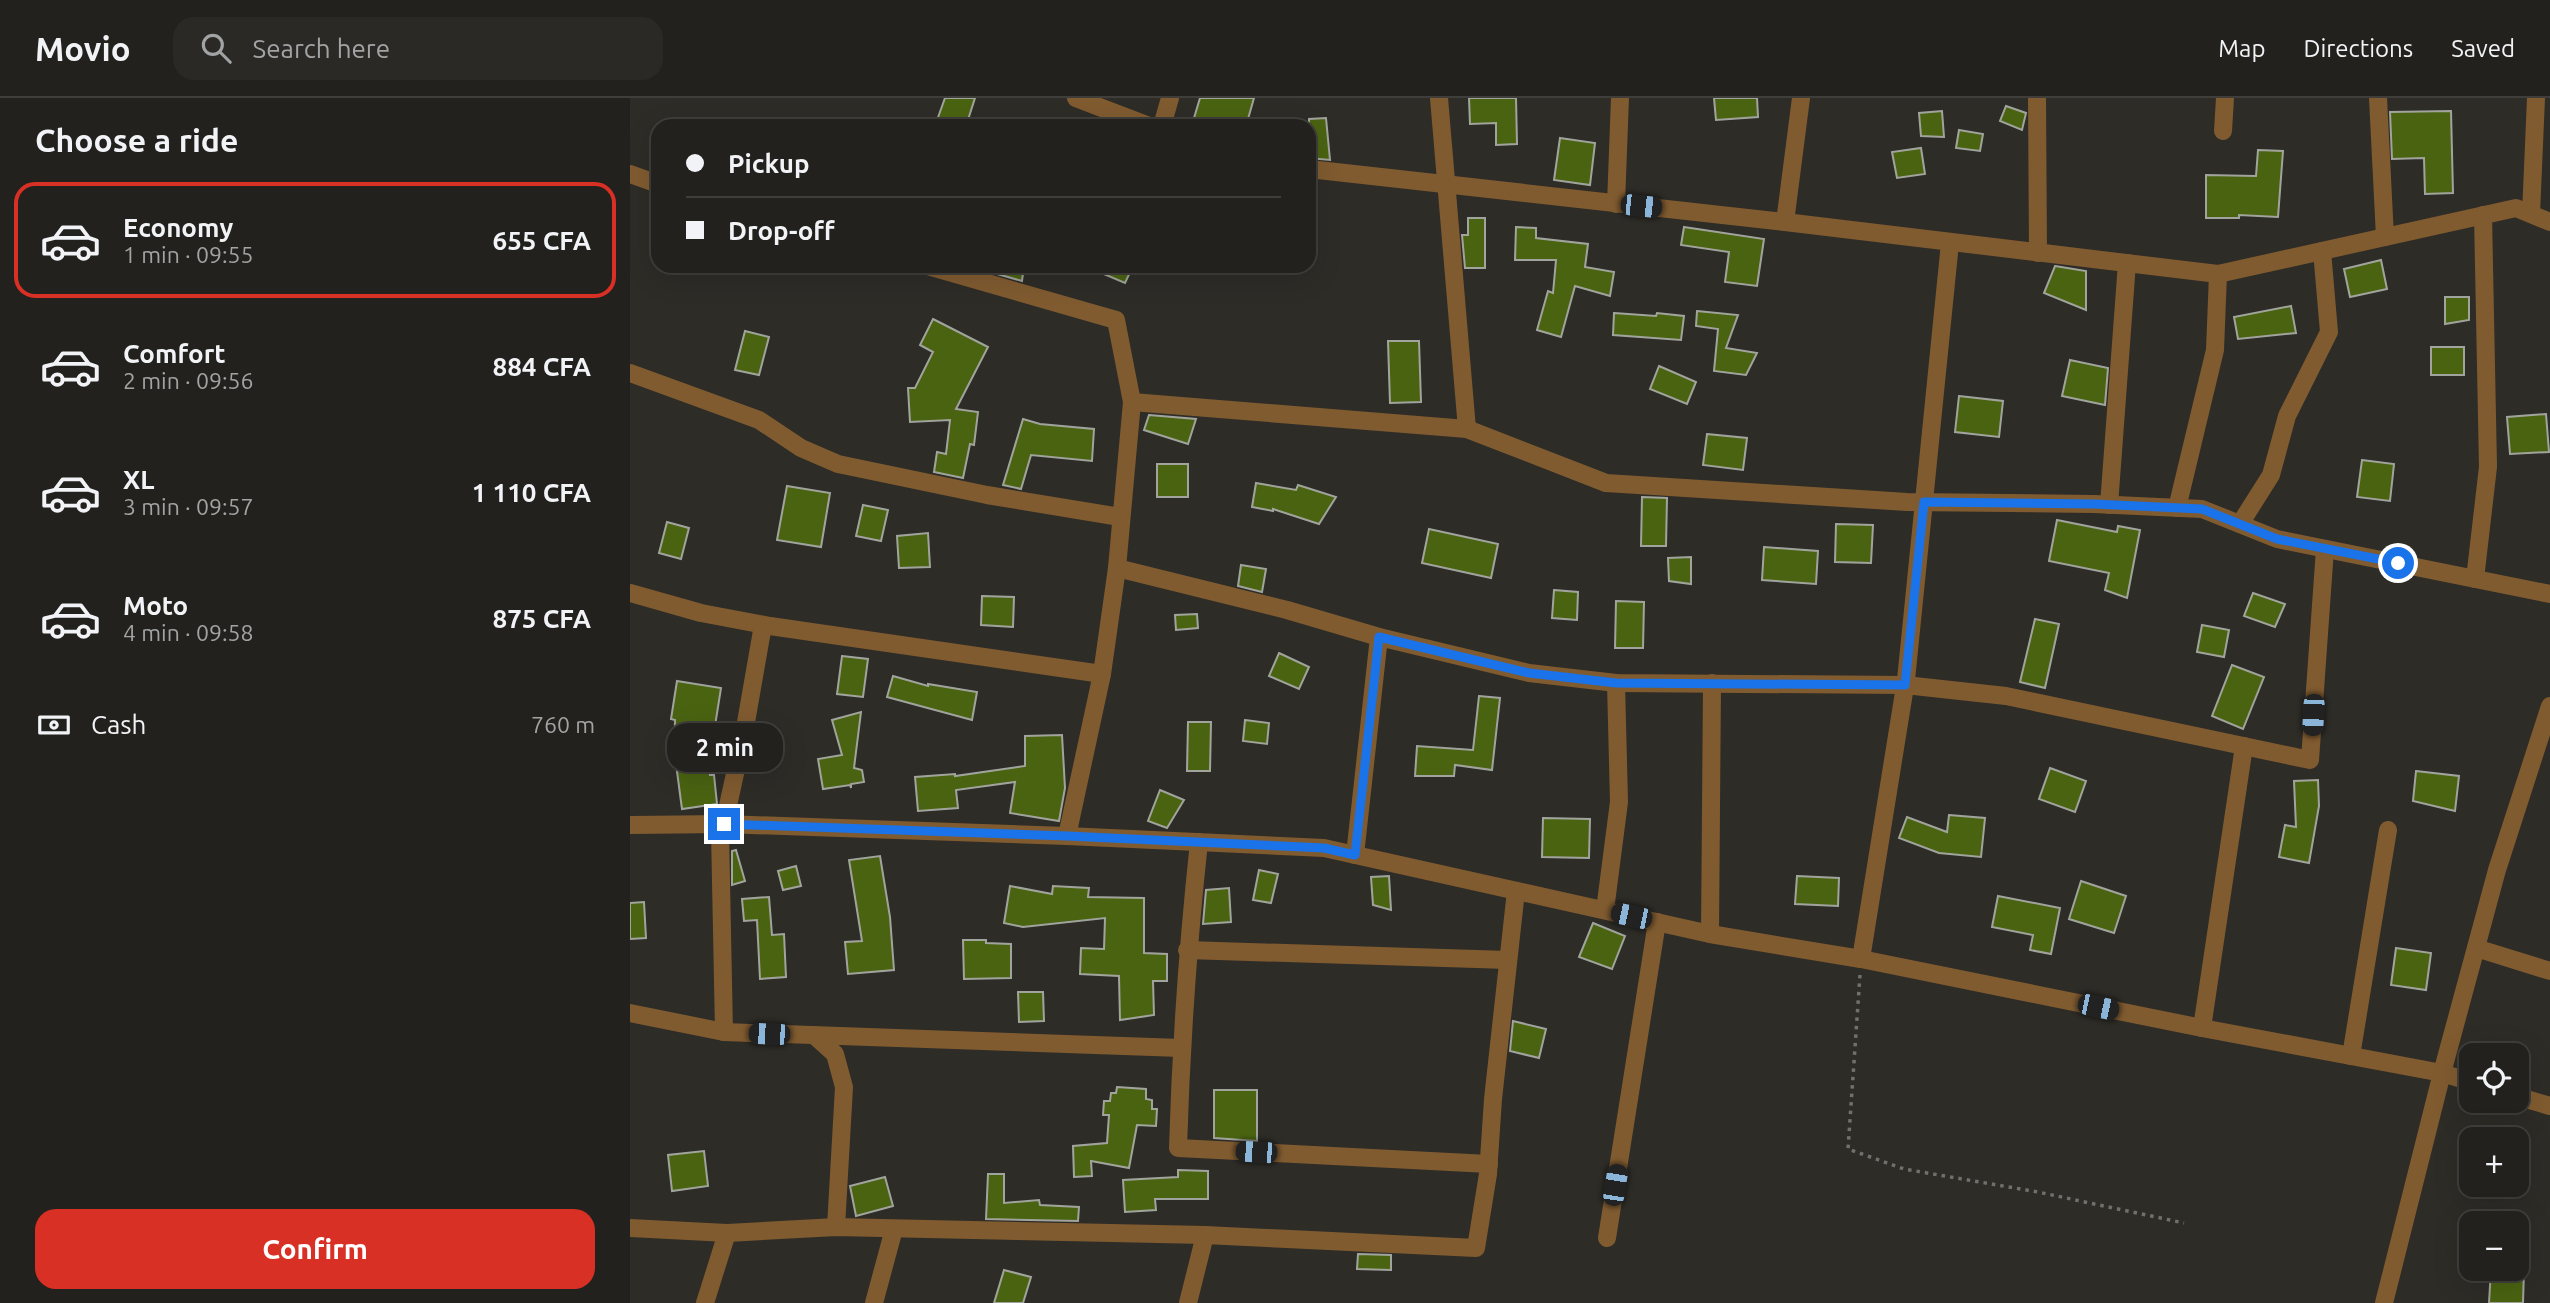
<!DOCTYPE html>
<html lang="en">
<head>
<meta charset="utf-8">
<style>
  body { margin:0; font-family:Ubuntu,sans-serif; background:#2a2926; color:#f1f3f6; height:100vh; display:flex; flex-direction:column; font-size:26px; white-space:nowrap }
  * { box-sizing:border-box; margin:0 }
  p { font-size:23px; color:#a2a3a4 }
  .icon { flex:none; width:38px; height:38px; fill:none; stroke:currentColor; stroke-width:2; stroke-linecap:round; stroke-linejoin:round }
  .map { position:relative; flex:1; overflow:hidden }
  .drawer { display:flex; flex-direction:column; background:#22211d; width:630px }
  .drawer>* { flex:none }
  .guide { position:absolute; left:21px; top:21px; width:665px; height:154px; border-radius:21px; box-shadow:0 7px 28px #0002,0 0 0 2px #3f3e3b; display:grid; align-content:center; height:154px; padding:0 35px; background:#22211d }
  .tools { position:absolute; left:1829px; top:945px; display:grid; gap:14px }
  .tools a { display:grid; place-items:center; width:70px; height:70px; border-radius:14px; background:#22211d; box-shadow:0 7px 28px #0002,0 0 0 2px #3f3e3b; font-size:35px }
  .end { position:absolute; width:32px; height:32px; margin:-16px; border:9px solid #1a73e8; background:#fff; box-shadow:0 0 0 4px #fff }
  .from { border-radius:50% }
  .bubble { position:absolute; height:49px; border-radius:21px; background:#22211d; box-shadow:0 7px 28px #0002,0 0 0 2px #3f3e3b; font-size:23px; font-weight:600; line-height:49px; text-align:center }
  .car { position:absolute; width:21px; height:42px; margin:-21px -10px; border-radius:9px; box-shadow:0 0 5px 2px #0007; background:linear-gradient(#222 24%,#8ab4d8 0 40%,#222 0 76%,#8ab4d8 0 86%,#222 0) }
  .guide b { display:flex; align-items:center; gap:24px; height:66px; font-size:26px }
  .guide b+b { border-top:2px solid #3f3e3b }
  .guide i { width:18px; height:18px; background:#f1f3f6 }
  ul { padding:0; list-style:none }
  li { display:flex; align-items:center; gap:21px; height:116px; margin:0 14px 10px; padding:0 21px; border:4px solid transparent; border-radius:21px }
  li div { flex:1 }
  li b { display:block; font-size:26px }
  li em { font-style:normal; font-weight:600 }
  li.selected { border-color:#d93025 }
  li>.icon { width:63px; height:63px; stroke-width:1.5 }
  h2 { padding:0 35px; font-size:32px; line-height:84px }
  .pay { display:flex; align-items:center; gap:18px; height:77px; padding:0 35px; font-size:26px }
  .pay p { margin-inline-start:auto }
  .primary-button { display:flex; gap:14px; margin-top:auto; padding:14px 35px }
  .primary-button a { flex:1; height:80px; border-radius:21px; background:#d93025; color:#fff; font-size:28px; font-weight:600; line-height:80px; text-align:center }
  header { display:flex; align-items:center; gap:42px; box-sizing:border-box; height:98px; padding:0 35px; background:#22211d; border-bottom:2px solid #3f3e3b }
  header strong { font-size:33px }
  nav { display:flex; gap:38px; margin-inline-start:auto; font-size:24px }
  .search { width:490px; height:63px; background:#2a2926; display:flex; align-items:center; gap:18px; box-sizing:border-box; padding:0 24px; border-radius:21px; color:#a2a3a4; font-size:26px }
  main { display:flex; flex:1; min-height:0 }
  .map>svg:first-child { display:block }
  .building { fill:#4a6311; stroke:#a1a49d; stroke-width:2 }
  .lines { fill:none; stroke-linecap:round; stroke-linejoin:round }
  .path { stroke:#71706c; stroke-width:3.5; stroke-dasharray:3.5 5; stroke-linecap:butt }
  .street { stroke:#805b30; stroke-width:18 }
  .route { stroke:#1a73e8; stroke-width:9 }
</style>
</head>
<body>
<header>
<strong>Movio</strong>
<div class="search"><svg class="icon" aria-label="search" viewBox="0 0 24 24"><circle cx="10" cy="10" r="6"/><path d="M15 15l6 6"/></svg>Search here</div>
<nav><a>Map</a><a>Directions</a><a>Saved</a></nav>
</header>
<main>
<section class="drawer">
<h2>Choose a ride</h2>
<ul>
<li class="selected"><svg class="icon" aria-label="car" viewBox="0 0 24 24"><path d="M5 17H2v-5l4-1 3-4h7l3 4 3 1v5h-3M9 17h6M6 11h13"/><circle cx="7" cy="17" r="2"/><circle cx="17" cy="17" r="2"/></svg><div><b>Economy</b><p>1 min · 09:55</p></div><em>655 CFA</em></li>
<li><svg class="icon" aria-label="car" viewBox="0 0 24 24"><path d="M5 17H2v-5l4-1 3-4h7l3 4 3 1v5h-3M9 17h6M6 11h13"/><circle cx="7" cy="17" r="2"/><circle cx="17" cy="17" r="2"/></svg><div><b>Comfort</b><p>2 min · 09:56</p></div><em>884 CFA</em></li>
<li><svg class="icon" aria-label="car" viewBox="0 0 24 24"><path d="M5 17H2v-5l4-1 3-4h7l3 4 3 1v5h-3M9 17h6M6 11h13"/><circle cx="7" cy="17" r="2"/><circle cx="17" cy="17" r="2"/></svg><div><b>XL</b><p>3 min · 09:57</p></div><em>1 110 CFA</em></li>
<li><svg class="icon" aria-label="car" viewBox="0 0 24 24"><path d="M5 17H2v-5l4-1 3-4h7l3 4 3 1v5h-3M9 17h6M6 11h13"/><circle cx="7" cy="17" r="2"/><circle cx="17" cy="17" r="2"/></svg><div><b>Moto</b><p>4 min · 09:58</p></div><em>875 CFA</em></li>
</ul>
<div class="pay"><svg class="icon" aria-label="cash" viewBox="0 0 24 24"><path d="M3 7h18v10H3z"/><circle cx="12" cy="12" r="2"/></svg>Cash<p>760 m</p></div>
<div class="primary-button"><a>Confirm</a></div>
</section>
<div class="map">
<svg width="1920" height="1205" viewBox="0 0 1920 1205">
  <rect width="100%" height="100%" fill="#2d2c27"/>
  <!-- building -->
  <g class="building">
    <polygon points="315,0 345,0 336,28 316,28 306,25"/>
    <polygon points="570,0 624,0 616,28 593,28 564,20"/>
    <polygon points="839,0 886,0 887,46 866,47 866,25 840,26"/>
    <polygon points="1084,0 1127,0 1128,19 1086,22"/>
    <polygon points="1376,8 1396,15 1392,32 1370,23"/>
    <polygon points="1312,13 1314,39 1291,38 1289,15"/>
    <polygon points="1821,13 1823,95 1795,96 1794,60 1762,61 1760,14"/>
    <polygon points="696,20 700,62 679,60 679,21"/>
    <polygon points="1329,32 1353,36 1350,53 1326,50"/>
    <polygon points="930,40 965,45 960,87 924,82"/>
    <polygon points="1291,50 1295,76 1267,80 1262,54"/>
    <polygon points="1628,52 1653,53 1648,119 1609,117 1609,120 1576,120 1576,77 1626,78"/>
    <polygon points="838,120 855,120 855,170 835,170 832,137 838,137"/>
    <polygon points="886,129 906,130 906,140 958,146 955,169 984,174 980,198 945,188 931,239 907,232 918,193 923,195 926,162 885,162"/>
    <polygon points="1054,129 1134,141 1127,188 1095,184 1099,154 1051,147"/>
    <polygon points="1751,162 1757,191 1720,199 1714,171"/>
    <polygon points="339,168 394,168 392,183"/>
    <polygon points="455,168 503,168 495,185"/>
    <polygon points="1425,168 1456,173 1456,212 1414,195"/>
    <polygon points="1815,199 1839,199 1839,222 1815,226"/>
    <polygon points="1661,208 1666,235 1608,241 1604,219"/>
    <polygon points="1067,213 1108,217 1096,250 1127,255 1116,277 1084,273 1088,231 1066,228"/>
    <polygon points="984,215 1026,218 1027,215 1054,218 1051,242 983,237"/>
    <polygon points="303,221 358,249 326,311 348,314 344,347 340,346 333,380 304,374 307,354 316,356 320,322 280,324 278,290 285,290 303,254 290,247"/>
    <polygon points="115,233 139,239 129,277 105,272"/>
    <polygon points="758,243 789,243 791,304 760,305"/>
    <rect x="1801" y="249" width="33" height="28"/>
    <polygon points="1440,262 1478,270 1475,307 1432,298"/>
    <polygon points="1029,268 1066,284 1057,306 1020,291"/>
    <polygon points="1329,298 1373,303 1369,339 1325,334"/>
    <polygon points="1916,316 1919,354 1880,356 1877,319"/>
    <polygon points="519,317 566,321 558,346 514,332"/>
    <polygon points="393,321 410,326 464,331 462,363 401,357 391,391 373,387"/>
    <polygon points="1077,336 1117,340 1113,372 1073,367"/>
    <polygon points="1732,362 1764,366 1760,403 1727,399"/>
    <rect x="527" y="366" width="31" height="33"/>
    <polygon points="626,385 666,392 668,387 706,399 689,426 643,411 643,413 622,409"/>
    <polygon points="157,388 200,395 191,449 147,442"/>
    <polygon points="1012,399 1037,400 1036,448 1011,448"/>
    <polygon points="233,407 258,412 251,443 226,438"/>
    <polygon points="1427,422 1487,434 1488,428 1510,432 1497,500 1475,492 1479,475 1419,463"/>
    <polygon points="37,424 59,430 51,461 29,455"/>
    <polygon points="1206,426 1243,427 1241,465 1205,464"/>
    <polygon points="799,431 868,446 861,480 792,465"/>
    <polygon points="298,435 300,469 269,470 267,438"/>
    <polygon points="1134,449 1188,453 1186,486 1132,482"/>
    <polygon points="1061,459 1061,486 1039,483 1038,460"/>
    <polygon points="611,467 636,471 632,494 608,488"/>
    <polygon points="924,492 948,494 947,522 922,520"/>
    <polygon points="1623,495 1655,506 1645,529 1614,518"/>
    <polygon points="352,498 384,499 383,529 351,527"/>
    <polygon points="986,503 1014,504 1013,550 985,550"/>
    <polygon points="567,516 568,530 546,532 545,517"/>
    <polygon points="1405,521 1429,526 1415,590 1390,584"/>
    <polygon points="1572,527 1599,532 1594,559 1567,554"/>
    <polygon points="649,555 679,569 669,591 639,578"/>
    <polygon points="212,558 238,561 233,599 207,596"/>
    <polygon points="1602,567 1634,579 1613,631 1582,618"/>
    <polygon points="263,578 298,588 298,586 347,594 342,622 257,599"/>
    <polygon points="47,583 91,590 85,628 81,628 80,677 84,677 87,706 52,711 46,666 44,666 45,622 41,621"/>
    <polygon points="849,598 870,600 862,672 825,667 824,678 785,678 787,648 843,652"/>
    <polygon points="231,614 224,670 232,672 234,684 221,686 221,690 220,687 193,691 188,661 212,657 202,622"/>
    <polygon points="615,622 639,625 637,646 613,643"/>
    <polygon points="558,624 581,624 580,673 557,673"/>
    <polygon points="432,637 435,690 429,723 380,715 385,684 326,692 328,710 288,713 285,679 325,676 325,678 395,668 395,638"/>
    <polygon points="1420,670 1456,683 1445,714 1409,701"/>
    <polygon points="1786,673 1829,678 1825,713 1783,703"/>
    <polygon points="1688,682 1689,708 1679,765 1649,759 1655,727 1666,729 1664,683"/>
    <polygon points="530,692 554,702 537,730 518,723"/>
    <polygon points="1319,717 1355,720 1351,759 1309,755 1269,740 1277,719 1317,734"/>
    <polygon points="913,720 960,721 959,760 912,759"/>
    <polygon points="106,752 115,783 102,787 102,753"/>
    <polygon points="250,758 260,819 264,872 218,876 215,844 232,843 219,762"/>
    <polygon points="166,768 171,788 153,792 148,773"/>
    <polygon points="629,772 648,776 641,805 623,802"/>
    <polygon points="759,778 761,812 743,807 741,779"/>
    <polygon points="1167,778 1209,780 1208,808 1165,806"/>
    <polygon points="1451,783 1496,798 1484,835 1439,821"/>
    <polygon points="380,788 422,796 423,788 459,790 458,799 514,800 514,855 537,856 537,883 523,883 524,917 490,922 489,878 450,876 451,850 474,851 475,820 393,829 374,825"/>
    <polygon points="599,790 601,824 573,826 576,792"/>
    <polygon points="1368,798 1430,810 1421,856 1400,852 1403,837 1362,829"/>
    <polygon points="139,799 142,837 154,836 156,879 130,881 127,822 114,823 112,801"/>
    <polygon points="14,804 16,840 0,841 0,805"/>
    <polygon points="963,825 995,838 982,871 949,859"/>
    <polygon points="333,842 356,842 356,845 381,846 381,880 334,881"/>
    <polygon points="1766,850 1801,855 1796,892 1761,887"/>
    <polygon points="388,894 413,894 414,923 389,924"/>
    <polygon points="883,923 916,931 909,960 880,953"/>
    <polygon points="487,989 516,991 516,1001 522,1002 522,1011 527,1011 526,1028 507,1027 499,1070 461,1063 462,1078 444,1079 443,1048 477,1045 479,1017 473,1017 474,1003 480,1003 481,995 486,995"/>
    <polygon points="584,992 627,992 627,1043 584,1040"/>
    <polygon points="74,1053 78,1088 42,1093 38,1057"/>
    <polygon points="548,1072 578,1073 578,1101 525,1101 526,1112 495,1114 493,1082 548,1079"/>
    <polygon points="358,1076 374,1076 374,1105 409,1102 410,1107 449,1109 448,1123 356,1121"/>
    <polygon points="255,1079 263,1108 226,1118 220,1088"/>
    <polygon points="728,1156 761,1157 761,1172 727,1171"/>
    <polygon points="1861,1171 1894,1171 1893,1205 1859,1205"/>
    <polygon points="374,1172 401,1179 393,1205 364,1205"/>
  </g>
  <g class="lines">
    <!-- path -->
    <polyline class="path" points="1230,877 1218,1051 1274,1071 1408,1094 1554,1125"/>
    <!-- street -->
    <g class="street">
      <polyline points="446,0 519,28"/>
      <polyline points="809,0 837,331"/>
      <polyline points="1407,0 1408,155"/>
      <polyline points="1748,0 1755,139"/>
      <polyline points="532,28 540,0"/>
      <polyline points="1593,33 1595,0"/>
      <polyline points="679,71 1155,124 1588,176 1886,110 1920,124"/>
      <polyline points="0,76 28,86"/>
      <polyline points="986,106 990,0"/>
      <polyline points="1901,116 1906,0"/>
      <polyline points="1155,124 1171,0"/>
      <polyline points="298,168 486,222 502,304"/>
      <polyline points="0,275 129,322 171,350 208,366 357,397 490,419"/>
      <polyline points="1479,407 1497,165"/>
      <polyline points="1547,410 1585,252 1588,176"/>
      <polyline points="1610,426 1641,377 1657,318 1699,234 1692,153"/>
      <polyline points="487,470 657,512 749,539 899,575 986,585 1275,587 1376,598 1680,662 1695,451"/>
      <polyline points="1845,481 1858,369 1853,117"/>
      <polyline points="0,495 71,515 140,528 472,576"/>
      <polyline points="0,727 94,726 437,738 694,750 1080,836 1231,861 1572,930 1812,975 1841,984"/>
      <polyline points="437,738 472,576 487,470 502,304 837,331 976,385 1277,404 1464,406 1572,411 1647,441 1920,496"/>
      <path d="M569 744C558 846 551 947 548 1050L859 1066"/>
      <polyline points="725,757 749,539"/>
      <polyline points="975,812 989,704 986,585"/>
      <polyline points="1080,836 1082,585"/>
      <polyline points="1846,850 1920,873"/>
      <polyline points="557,852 878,862"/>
      <polyline points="1231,861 1276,582 1320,145"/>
      <polyline points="0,915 94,934 551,950"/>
      <polyline points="1572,930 1614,648"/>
      <polyline points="94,934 90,733 94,726 115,630 133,527"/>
      <polyline points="184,937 205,956 214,989 206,1129"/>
      <polyline points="1721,958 1758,732"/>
      <polyline points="1886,998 1920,1008"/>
      <polyline points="0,1130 97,1135 206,1129 575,1137 846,1150 858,1076 863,1001 886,793"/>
      <polyline points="977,1140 1027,824"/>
      <polyline points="75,1205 97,1135"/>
      <polyline points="244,1205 264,1131"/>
      <polyline points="558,1205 575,1137"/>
      <polyline points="1754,1205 1812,975 1867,772 1920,608"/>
    </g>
  </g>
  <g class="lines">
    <!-- route -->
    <polyline class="route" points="94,726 437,738 694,750 725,757 749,539 899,575 986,585 1275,587 1294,404 1464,406 1572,411 1647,441 1768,465"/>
  </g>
</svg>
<div class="tools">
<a><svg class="icon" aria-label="locate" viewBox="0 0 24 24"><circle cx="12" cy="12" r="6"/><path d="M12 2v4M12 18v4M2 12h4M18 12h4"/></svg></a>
<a>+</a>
<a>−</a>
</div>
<i class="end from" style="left:1768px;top:465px"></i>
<i class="end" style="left:94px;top:726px"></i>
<div class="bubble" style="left:37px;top:625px;width:116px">2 min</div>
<i class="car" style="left:1011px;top:108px;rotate:96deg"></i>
<i class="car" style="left:1683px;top:617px;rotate:183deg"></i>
<i class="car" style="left:1001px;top:818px;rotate:282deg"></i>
<i class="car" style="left:1468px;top:909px;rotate:102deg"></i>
<i class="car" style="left:139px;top:936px;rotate:272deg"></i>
<i class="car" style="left:626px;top:1054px;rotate:273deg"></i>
<i class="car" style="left:985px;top:1087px;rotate:9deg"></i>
<div class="guide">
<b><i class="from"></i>Pickup</b>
<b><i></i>Drop-off</b>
</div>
</div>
</main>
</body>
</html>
